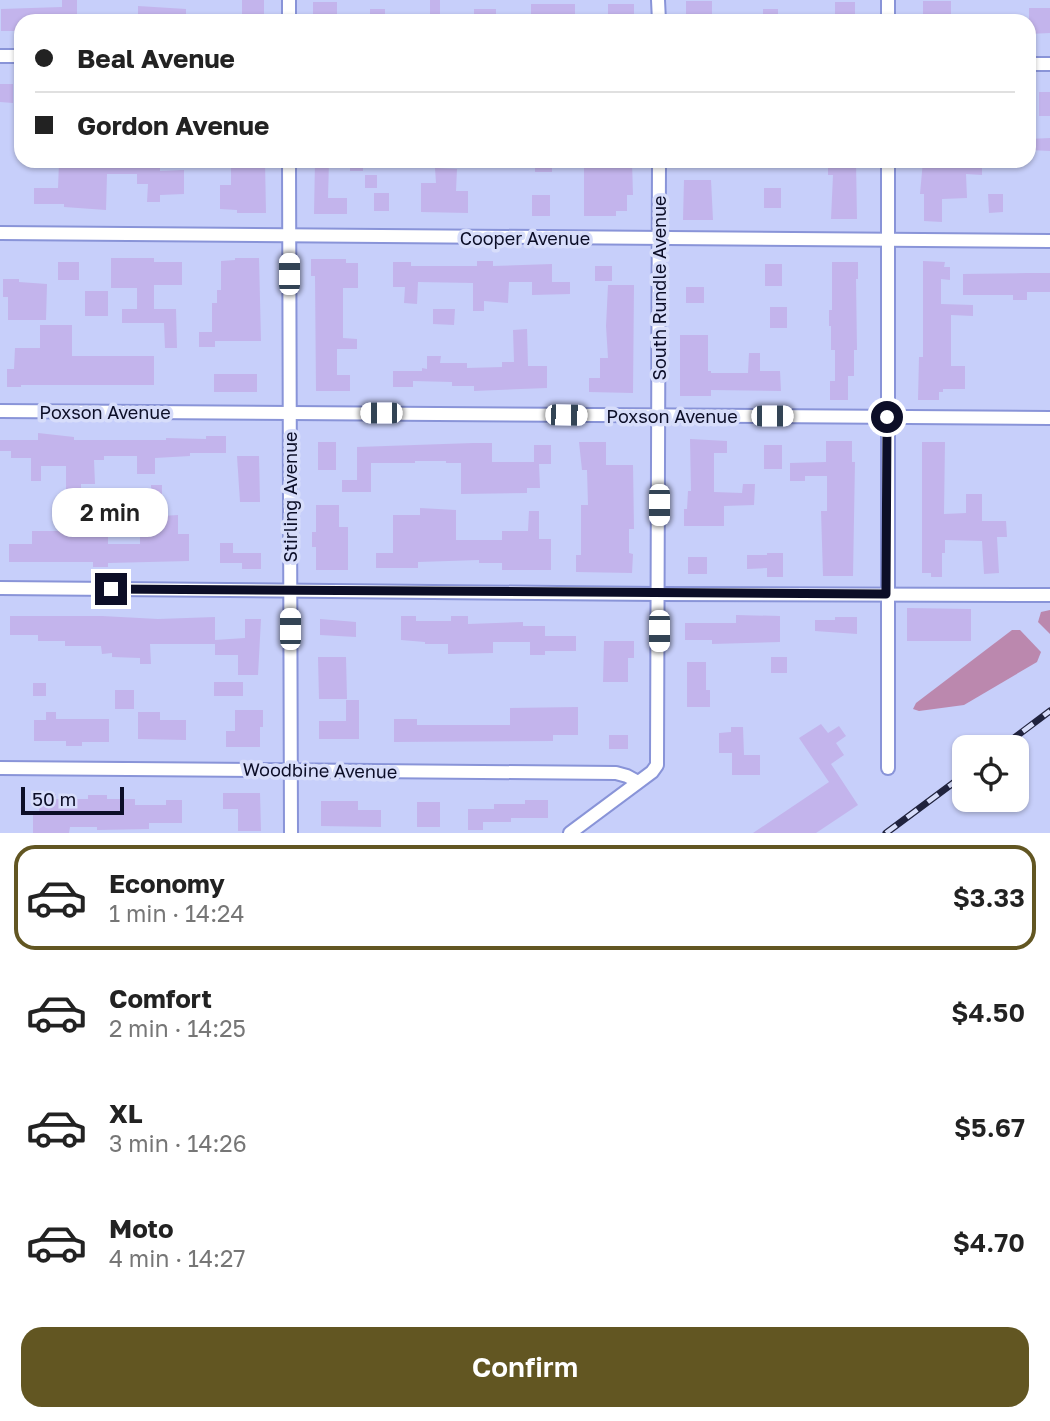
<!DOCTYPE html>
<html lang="en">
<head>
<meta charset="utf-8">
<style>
  body { margin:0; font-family:"Golos Text",sans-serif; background:#f2f2f2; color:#222; height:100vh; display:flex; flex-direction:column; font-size:26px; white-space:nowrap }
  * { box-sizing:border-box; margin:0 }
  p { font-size:23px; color:#767676 }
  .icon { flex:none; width:38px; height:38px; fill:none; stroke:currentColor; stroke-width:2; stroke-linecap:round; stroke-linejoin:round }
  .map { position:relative; height:833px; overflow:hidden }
  .drawer { display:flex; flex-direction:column; background:#fff; flex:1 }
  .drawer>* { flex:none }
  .hud { position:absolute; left:14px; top:14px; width:1022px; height:154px; border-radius:21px; box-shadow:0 2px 5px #0004; display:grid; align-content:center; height:154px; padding:0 21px; background:#fff }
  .controls { position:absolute; left:952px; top:735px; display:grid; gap:14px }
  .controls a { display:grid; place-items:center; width:77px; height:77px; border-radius:14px; background:#fff; box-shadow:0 2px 5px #0004; font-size:35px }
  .scale { position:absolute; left:21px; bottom:18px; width:103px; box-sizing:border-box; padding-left:7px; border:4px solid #0c0e27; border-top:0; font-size:19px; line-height:24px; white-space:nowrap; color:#0c0e27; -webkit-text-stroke:5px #d7ddfa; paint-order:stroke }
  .end { position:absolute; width:32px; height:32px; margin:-16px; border:9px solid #0c0e27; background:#fff; box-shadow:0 0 0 4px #fff }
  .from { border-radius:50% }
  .bubble { position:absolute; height:49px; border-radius:21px; background:#fff; box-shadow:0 2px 5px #0004; font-size:23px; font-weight:600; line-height:49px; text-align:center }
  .car { position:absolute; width:21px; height:42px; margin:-21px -10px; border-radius:9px; box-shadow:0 0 5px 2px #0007; background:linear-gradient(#fff 24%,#345 0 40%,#fff 0 76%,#345 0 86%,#fff 0) }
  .hud b { display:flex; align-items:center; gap:24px; height:66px; font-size:26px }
  .hud b+b { border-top:2px solid #e0e0e0 }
  .hud i { width:18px; height:18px; background:#222 }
  ul { padding:12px 0 0; list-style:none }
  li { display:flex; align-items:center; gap:21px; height:105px; margin:0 14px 10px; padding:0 7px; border:4px solid transparent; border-radius:21px }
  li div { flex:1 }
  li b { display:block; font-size:26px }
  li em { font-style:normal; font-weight:600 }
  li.on { border-color:#625622 }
  li>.icon { width:63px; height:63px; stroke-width:1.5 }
  .primary-button { display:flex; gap:14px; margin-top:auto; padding:14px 21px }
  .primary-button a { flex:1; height:80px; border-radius:21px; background:#625622; color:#fff; font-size:28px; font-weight:600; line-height:80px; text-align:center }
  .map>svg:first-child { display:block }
  .forest { fill:#bb88ae }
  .building { fill:#c3b4ec }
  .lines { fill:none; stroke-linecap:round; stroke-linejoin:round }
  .street-casing { stroke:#8994d8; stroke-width:16 }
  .street { stroke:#fff; stroke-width:12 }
  .rail-casing { stroke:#20233e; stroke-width:7 }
  .rail { stroke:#d7ddfa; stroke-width:4.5; stroke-dasharray:13; stroke-linecap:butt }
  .route { stroke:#0c0e27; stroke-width:9 }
  .labels { text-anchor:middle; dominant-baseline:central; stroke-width:7; stroke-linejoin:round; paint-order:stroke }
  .street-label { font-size:18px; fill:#0c0e27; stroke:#d7ddfa }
</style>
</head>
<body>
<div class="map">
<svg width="1050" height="833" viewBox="0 0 1050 833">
  <rect width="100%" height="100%" fill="#c7cffa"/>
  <!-- forest -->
  <g class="forest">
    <polygon points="1050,610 1050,634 1038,622 1041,612"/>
    <polygon points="1012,630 1020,630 1041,652 1037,662 964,705 919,711 913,709 916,703"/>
  </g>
  <!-- building -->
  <g class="building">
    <polygon points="62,0 77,0 77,20 21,21 21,31 1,31 1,9 62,7"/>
    <rect x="242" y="0" width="22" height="21"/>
    <rect x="430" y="0" width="10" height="21"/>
    <rect x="686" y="1" width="26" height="15"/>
    <polygon points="923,1 951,1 951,14 943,14 943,18 923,18"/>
    <rect x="313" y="2" width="24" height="16"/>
    <rect x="835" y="2" width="20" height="15"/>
    <rect x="531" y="4" width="44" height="17"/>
    <rect x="608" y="4" width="26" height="15"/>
    <polygon points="138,6 186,9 186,21 138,21"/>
    <polygon points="1029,8 1050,8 1050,33 1029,34"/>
    <rect x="370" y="9" width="15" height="12"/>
    <rect x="474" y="9" width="22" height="12"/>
    <rect x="763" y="9" width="15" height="12"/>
    <polygon points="0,84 13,84 13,103 0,102"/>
    <rect x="1039" y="92" width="11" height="24"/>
    <polygon points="1050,138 1050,151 1029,150 1029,139"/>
    <polygon points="84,161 160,161 160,171 184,170 184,194 160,195 160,202 147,202 148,184 137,184 137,174 107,174 106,210 64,207 64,204 34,204 34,188 58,188 59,162 84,163"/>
    <polygon points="231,161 265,161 266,213 237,213 237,210 220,209 220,185 231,185"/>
    <polygon points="315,161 329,161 328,198 347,198 347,214 314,214"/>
    <rect x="350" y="161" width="13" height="10"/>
    <rect x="535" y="161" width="17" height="11"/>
    <polygon points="584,161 632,161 633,195 627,195 627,211 616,211 616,216 584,216"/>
    <polygon points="828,161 856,161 857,219 831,219 833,175 828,175"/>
    <polygon points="923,161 982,161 982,175 966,174 967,198 942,199 942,222 924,221 924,194 920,194"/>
    <polygon points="435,168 457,169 456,191 468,191 468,213 421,212 421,183 436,183"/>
    <rect x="365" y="175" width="12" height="13"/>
    <polygon points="684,180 711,180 713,220 683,220"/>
    <rect x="764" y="188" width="17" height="20"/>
    <rect x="374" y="193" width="15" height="18"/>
    <polygon points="988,194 1003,194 1003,212 989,213"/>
    <rect x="532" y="195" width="18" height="21"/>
    <polygon points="111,258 154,258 154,262 182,262 182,285 154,285 154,309 176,309 177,348 165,348 164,323 122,323 122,309 137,309 137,288 111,288"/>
    <polygon points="235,258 259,258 261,341 215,341 215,347 199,347 199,332 212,332 212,303 217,303 217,290 221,290 221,261 235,260"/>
    <polygon points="311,259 346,259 346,263 358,263 358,288 343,288 343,338 357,339 357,349 337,349 337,375 350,375 350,391 316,391 315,276 311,276"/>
    <polygon points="477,261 493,261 493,266 552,264 552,282 570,282 570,294 532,295 532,282 509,282 508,303 484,301 484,311 473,311 473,283 418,282 417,304 404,303 405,287 393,287 393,262 411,262 411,266 477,266"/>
    <polygon points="923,261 945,262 944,267 950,267 950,280 941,279 941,304 973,305 973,316 951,315 951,366 965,366 965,389 943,389 943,392 939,392 939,400 918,400 919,357 923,357"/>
    <rect x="58" y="262" width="21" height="18"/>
    <polygon points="832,262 858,262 858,279 856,279 857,350 854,350 854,376 848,376 848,400 830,400 830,381 835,381 835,350 831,350 831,326 829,326 829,310 832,310"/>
    <rect x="765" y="264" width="17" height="22"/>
    <rect x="595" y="266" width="17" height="15"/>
    <polygon points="1027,273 1050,273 1050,292 1027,292 1027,300 1013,300 1013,295 963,295 963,274"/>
    <polygon points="3,279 19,279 19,282 47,284 46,320 8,320 8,297 3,297"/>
    <polygon points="608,285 634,285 633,393 589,392 589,378 600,378 600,358 608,358 606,326"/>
    <rect x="686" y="287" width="18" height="16"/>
    <rect x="85" y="291" width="23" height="25"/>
    <rect x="770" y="307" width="17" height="21"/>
    <polygon points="433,309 455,309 454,325 433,324"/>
    <polygon points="40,325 72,325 72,356 154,356 154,385 21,385 21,387 7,387 7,369 14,369 15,348 40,348"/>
    <polygon points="527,329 528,366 547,366 547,388 474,391 474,386 452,386 452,382 413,381 413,387 393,387 393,371 422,371 422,368 427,369 427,356 441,356 440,363 467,363 467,368 502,367 502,362 514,362 513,330"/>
    <polygon points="680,335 708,335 708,371 711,371 711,373 748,373 749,353 760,353 760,371 780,371 781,391 711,390 711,396 680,396"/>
    <rect x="214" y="374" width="43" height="18"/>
    <polygon points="38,433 74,437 74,440 166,440 166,438 206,439 206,436 226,436 226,453 190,453 190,456 155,458 155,474 137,474 137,456 104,456 104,460 94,460 95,484 81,484 81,513 108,514 108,544 140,544 140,518 152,518 151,485 162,485 162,516 178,515 178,534 189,534 189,561 108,563 108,567 93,567 93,562 9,562 9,544 32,544 32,531 61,531 61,504 66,504 66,466 41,466 41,481 31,481 31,458 11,458 11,451 0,451 0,440 38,440"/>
    <polygon points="690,439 727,441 727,453 714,453 714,492 742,493 743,484 755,484 754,505 724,506 724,526 684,526 684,509 687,509 688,491 691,491"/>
    <polygon points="826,441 852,441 852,462 855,462 853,576 823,576 821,511 827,511 827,476 805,476 805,481 790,481 790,463 826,462"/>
    <rect x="318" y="442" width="18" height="28"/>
    <polygon points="579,442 606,442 606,465 633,465 634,529 629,529 629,553 633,554 632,573 576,572 576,555 581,555 581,505 588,505 587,470 582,470"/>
    <polygon points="922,442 945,442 944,514 966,513 966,494 982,494 982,521 1006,521 1007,537 997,537 999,573 984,574 982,541 945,540 945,553 942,553 942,577 931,577 931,573 922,573"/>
    <polygon points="473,443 492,443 492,462 534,462 534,445 551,445 551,464 539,464 540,488 527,488 527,493 461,494 461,463 446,463 446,461 415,461 415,463 371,463 371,492 342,492 342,480 357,480 357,447"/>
    <rect x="764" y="445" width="18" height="24"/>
    <polygon points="237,456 259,456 260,502 240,502"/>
    <rect x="112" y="502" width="12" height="15"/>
    <polygon points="316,505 339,505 339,527 348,527 348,570 316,570 316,547 312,547 312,532 316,532"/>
    <polygon points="420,508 456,510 456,540 502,540 502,531 528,531 529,511 539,511 539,539 551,539 551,570 502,570 502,563 479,563 479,560 418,562 418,568 376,568 376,553 393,553 393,515 420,515"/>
    <polygon points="220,543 233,543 233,553 261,553 261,569 242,569 242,563 220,563"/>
    <polygon points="767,553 783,553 783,577 767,577 767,568 747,569 747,555 767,555"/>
    <rect x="688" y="557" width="19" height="17"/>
    <polygon points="907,608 971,609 971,641 907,641"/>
    <polygon points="736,615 780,616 780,642 712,644 712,640 685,640 685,623 736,623"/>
    <polygon points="10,616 102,616 158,619 215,617 215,644 150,644 151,664 140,664 140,658 112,657 112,653 102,654 101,646 65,646 65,641 38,641 38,635 10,635"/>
    <polygon points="401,616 416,616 416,621 451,621 451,616 468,616 468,624 523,622 523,626 545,626 545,636 576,636 576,651 545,651 545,655 530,655 530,642 493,642 493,653 448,654 448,644 425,644 425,642 401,640"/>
    <polygon points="835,617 857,617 857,634 815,631 815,620 835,620"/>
    <polygon points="245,619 261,619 258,675 238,675 238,655 215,655 215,640 245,638"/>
    <polygon points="320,619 356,622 356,637 320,635"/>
    <polygon points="604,641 634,641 634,658 628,658 628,682 603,682"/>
    <polygon points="318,657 346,657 347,699 319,699"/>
    <rect x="771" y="657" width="16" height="16"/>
    <polygon points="687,662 706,662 706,690 710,690 710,707 687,707"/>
    <rect x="214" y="682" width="29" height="14"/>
    <rect x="33" y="683" width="13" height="13"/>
    <rect x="115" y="690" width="19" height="19"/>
    <polygon points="346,700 359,700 359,739 319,739 319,721 346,721"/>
    <polygon points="578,707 578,735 553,735 553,741 394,742 394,719 417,719 417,725 510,725 510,708"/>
    <polygon points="235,710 263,710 263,727 260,727 260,747 226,747 226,731 235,731"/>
    <polygon points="46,712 56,712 56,719 109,719 109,742 82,742 82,746 66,746 66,741 34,741 34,720 46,720"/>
    <polygon points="138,712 160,712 160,720 186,720 186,740 138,739"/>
    <polygon points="821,724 828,733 839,726 846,736 836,743 844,755 831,764 858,805 816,833 753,833 829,782 799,738"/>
    <polygon points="731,727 743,727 744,755 760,755 760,775 732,775 732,753 719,753 719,733 731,732"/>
    <rect x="609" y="735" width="19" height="14"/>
    <polygon points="223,793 260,793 261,831 238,831 238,809 223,809"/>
    <polygon points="39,794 56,794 56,799 88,799 88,795 107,795 107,799 135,799 135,805 166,805 166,800 182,800 182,823 149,823 149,829 97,830 97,827 70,827 69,833 33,833 33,813 39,813"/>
    <polygon points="525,800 548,800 548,818 511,818 511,822 483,822 483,830 468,830 468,809 494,809 494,804 525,804"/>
    <polygon points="321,801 358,801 358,810 381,810 381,827 321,826"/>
    <rect x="417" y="802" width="23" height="25"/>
  </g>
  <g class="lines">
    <!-- street casing -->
    <g class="street-casing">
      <g id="street">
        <polyline points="289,0 289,21"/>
        <polyline points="658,0 659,21"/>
        <polyline points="888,21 888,0"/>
        <polyline points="0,56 21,56"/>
        <polyline points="1029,64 1050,64"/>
        <polyline points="289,161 291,833"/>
        <polyline points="888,161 888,768"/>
        <polyline points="0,233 1050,241"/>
        <polyline points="0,411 1050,418"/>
        <polyline points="0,588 659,594 1050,595"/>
        <polyline points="0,768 616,773 627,776 638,782"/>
        <polyline points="570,833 652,772 657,765 659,161"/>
      </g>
    </g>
    <!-- street -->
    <use href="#street" class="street"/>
    <!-- rail casing -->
    <g class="rail-casing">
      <g id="rail">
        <polyline points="1002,747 1050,711"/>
        <polyline points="886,833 964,775"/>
      </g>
    </g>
    <!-- rail -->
    <use href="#rail" class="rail"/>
  </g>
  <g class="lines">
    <!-- route -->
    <polyline class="route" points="111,589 886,594 887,417"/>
  </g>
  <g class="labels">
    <!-- street labels -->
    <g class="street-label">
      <text x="525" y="238">Cooper Avenue</text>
      <text transform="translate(659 288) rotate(-90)">South Rundle Avenue</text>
      <text x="105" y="412">Poxson Avenue</text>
      <text x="672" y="416">Poxson Avenue</text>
      <text transform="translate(290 497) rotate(-90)">Stirling Avenue</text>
      <text transform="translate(320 770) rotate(1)">Woodbine Avenue</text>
    </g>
  </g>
</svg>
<div class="controls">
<a><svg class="icon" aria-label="locate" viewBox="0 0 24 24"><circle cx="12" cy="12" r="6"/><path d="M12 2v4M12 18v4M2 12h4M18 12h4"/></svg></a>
</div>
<div class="scale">50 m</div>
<i class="end from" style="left:887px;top:417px"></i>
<i class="end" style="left:111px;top:589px"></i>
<div class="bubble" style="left:52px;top:488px;width:116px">2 min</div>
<i class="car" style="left:289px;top:274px;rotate:0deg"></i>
<i class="car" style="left:381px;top:413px;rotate:270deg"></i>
<i class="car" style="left:566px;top:415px;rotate:91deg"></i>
<i class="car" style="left:772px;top:416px;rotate:90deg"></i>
<i class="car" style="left:659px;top:505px;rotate:180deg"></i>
<i class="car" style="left:290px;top:629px;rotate:0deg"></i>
<i class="car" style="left:659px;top:631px;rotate:180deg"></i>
<div class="hud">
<b><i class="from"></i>Beal Avenue</b>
<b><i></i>Gordon Avenue</b>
</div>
</div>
<section class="drawer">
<ul>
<li class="on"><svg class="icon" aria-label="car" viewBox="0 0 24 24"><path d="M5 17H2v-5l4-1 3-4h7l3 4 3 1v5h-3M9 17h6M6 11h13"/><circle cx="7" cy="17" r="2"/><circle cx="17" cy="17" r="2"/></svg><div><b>Economy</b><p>1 min · 14:24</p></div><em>$3.33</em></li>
<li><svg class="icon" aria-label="car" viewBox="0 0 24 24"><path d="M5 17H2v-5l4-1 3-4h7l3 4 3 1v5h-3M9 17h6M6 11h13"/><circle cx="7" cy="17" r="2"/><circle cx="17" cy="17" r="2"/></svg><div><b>Comfort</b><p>2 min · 14:25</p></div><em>$4.50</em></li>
<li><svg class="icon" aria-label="car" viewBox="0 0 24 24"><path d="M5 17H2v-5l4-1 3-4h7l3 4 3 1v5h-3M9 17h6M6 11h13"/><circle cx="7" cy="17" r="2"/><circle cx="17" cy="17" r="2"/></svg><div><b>XL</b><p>3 min · 14:26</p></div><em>$5.67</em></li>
<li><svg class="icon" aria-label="car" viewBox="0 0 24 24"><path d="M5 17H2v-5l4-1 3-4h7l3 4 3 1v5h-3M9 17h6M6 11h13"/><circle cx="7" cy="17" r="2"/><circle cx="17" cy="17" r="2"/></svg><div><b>Moto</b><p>4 min · 14:27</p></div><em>$4.70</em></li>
</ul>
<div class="primary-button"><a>Confirm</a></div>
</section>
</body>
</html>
